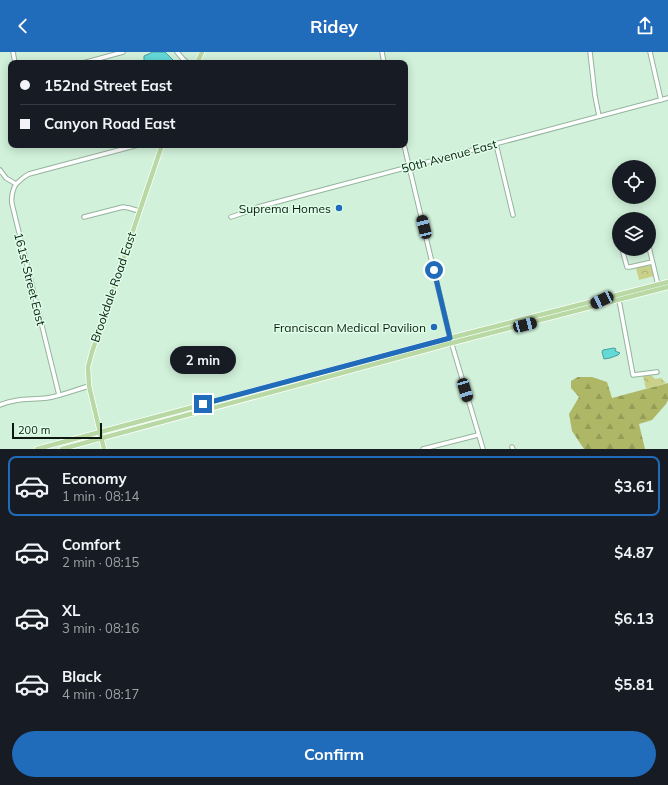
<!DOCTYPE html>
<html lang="en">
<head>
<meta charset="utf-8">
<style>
  body { margin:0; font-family:Mulish,sans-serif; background:#20242c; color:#f1f3f6; height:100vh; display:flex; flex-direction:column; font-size:15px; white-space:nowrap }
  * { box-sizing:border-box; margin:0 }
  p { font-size:13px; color:#9ea1a6 }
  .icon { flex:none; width:22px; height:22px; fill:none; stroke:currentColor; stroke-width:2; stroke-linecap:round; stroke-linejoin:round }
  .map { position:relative; height:397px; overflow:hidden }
  .drawer { display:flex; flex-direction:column; background:#171b24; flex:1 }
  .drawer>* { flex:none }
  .guide { position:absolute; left:8px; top:8px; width:400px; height:88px; border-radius:8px; box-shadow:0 2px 10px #0003; display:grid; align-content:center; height:88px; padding:0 12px; background:#171b24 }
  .tools { position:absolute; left:612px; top:108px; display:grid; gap:8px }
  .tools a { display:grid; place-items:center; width:44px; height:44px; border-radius:50%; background:#171b24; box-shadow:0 2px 10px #0003; font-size:20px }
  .scale { position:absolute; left:12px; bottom:10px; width:90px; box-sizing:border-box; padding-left:4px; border:2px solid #0c1810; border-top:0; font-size:11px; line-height:14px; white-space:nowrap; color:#0c1810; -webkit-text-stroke:3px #deffe7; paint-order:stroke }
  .end { position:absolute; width:18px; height:18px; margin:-9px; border:5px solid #216bbb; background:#fff; box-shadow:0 0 0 2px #fff }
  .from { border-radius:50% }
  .bubble { position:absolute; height:28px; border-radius:14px; background:#171b24; box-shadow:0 2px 10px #0003; font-size:13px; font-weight:700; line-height:28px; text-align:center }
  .car { position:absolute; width:12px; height:24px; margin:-12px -6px; border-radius:5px; box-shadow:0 0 3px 1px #0007; background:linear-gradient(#222 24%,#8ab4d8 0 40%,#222 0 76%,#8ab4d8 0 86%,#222 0) }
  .guide b { display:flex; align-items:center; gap:14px; height:38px; font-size:15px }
  .guide b+b { border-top:1px solid #363941 }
  .guide i { width:10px; height:10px; background:#f1f3f6 }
  ul { padding:7px 0 0; list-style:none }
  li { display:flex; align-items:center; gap:12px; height:60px; margin:0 8px 6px; padding:0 4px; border:2px solid transparent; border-radius:8px }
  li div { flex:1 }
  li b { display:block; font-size:15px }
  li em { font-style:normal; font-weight:700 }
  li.active { border-color:#216bbb }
  li>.icon { width:36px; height:36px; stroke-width:1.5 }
  .cta { display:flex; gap:8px; margin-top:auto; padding:8px 12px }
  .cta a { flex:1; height:46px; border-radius:24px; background:#216bbb; color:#fff; font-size:16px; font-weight:700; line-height:46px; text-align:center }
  header { display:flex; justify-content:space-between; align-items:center; height:52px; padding:0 12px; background:#216bbb; color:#fff; font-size:18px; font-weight:700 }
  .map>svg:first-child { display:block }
  .forest { fill:url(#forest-firs) }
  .park { fill:url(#park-crowns) }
  .water { fill:#63d9d8; stroke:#499f9c }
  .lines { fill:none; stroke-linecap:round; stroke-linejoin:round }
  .minor-casing { stroke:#95b49e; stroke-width:5.5 }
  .major-casing { stroke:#fff; stroke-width:6 }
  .minor { stroke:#fff; stroke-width:3.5 }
  .major { stroke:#b9d9a4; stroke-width:4.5 }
  .route { stroke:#216bbb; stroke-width:5 }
  .poi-dot { fill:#216bbb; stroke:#deffe7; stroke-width:1.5 }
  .labels { text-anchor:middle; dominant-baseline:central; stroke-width:3; stroke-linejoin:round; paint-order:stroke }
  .street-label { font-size:12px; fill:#0c1810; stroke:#deffe7 }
  .poi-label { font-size:12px; fill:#0c1810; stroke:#deffe7; text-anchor:end }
</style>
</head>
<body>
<header><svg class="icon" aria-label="back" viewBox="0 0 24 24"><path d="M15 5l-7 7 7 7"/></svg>Ridey<svg class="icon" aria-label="share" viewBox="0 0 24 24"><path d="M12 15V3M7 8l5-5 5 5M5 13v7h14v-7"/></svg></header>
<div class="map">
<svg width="668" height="397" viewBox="0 0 668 397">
  <defs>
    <pattern id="forest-firs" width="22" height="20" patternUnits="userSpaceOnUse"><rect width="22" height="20" fill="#aeb765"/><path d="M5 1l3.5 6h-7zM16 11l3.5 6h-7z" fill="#949d57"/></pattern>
    <pattern id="park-crowns" width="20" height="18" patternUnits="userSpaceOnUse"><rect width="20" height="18" fill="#c8d089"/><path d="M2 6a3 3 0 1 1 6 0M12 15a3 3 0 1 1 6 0" fill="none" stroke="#abb275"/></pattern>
  </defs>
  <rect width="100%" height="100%" fill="#d1f1da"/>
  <!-- forest -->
  <polygon class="forest" points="578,325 592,325 607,330 612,346 668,331 668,348 666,352 652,368 639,372 645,397 584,397 572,379 569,362 579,345 571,336 571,329"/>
  <!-- park -->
  <g class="park">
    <polygon points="648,213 651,214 654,224 639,228 636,216"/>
    <polygon points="651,323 655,327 661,326 666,331 646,337 643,324"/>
  </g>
  <!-- water -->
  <g class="water">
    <polygon points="153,0 165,0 176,11 144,11 144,4"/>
    <polygon points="614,296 616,297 615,299 620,301 618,303 610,306 604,307 602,300 603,298"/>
  </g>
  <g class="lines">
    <!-- minor casing -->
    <g class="minor-casing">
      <g id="minor">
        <polyline points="13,0 15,11"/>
        <polyline points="177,0 183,7 188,11"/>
        <polyline points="382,0 384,11"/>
        <polyline points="590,0 595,44 599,64"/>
        <polyline points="650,0 661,48"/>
        <polyline points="83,11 123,0"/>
        <polyline points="496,92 513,163"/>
        <polyline points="404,93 450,286 483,397"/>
        <path d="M0 118 6 126 16 132C12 139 11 145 12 152L59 343"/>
        <polyline points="16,132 24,125 29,122 138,93"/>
        <polyline points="84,165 123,155 129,156 139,159"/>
        <polyline points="231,165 249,159 258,155 668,46"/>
        <polyline points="642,165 642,167"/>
        <polyline points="649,195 658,233"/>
        <polyline points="622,197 627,215 630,215 652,210"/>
        <polyline points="619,248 633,323 657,320"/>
        <path d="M0 353C15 346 31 348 47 346 61 344 75 338 89 334"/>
        <polyline points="512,395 513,397"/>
        <polyline points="423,397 478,383"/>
      </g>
    </g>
    <!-- major casing -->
    <g class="major-casing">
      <g id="major">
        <polyline points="197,11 202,0"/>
        <polyline points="37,397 450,286 668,230"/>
        <polyline points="62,397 452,291 668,235"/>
        <polyline points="104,397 89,334 88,315 92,300 162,93"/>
      </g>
    </g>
    <!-- minor -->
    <use href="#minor" class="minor"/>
    <!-- major -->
    <use href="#major" class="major"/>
  </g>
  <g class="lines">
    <!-- route -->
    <polyline class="route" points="203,352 450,286 434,218"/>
  </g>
  <!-- markers -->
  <g class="poi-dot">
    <circle cx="339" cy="156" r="4"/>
    <circle cx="434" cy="275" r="4"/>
  </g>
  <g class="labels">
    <!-- street labels -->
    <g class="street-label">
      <text transform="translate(449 104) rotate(-15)">50th Avenue East</text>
      <text transform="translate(30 227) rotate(76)">161st Street East</text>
      <text transform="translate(113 235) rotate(-71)">Brookdale Road East</text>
    </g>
    <!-- poi labels -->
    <g class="poi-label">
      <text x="331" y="156">Suprema Homes</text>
      <text x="426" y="275">Franciscan Medical Pavilion</text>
    </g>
  </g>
</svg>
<div class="tools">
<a><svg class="icon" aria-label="locate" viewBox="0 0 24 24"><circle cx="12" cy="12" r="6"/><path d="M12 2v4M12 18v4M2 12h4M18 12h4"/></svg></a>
<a><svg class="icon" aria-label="layers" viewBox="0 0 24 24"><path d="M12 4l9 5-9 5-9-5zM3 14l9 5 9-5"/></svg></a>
</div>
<div class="scale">200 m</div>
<i class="end from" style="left:434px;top:218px"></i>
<i class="end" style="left:203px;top:352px"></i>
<div class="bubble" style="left:170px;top:294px;width:66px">2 min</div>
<i class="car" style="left:424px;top:175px;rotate:346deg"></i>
<i class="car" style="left:602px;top:248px;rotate:245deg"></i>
<i class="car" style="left:525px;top:273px;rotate:75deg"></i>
<i class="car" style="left:465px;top:338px;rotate:163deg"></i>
<div class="guide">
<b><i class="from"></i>152nd Street East</b>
<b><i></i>Canyon Road East</b>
</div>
</div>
<section class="drawer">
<ul>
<li class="active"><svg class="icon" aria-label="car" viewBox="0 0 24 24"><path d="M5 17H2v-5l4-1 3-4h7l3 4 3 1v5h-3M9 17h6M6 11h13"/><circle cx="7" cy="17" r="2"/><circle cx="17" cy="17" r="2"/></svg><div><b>Economy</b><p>1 min · 08:14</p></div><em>$3.61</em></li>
<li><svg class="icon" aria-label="car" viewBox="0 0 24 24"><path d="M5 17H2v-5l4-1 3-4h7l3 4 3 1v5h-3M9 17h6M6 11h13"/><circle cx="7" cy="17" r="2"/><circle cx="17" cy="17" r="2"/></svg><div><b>Comfort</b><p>2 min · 08:15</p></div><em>$4.87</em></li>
<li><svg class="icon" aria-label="car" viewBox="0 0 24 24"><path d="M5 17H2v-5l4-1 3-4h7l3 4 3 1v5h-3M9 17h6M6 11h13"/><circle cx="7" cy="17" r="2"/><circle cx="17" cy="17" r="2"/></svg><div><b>XL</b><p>3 min · 08:16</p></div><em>$6.13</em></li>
<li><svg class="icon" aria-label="car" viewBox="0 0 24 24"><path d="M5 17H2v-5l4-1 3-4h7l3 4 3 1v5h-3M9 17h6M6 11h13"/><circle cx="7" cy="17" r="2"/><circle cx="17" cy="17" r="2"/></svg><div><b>Black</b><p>4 min · 08:17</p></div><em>$5.81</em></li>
</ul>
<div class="cta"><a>Confirm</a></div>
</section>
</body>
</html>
